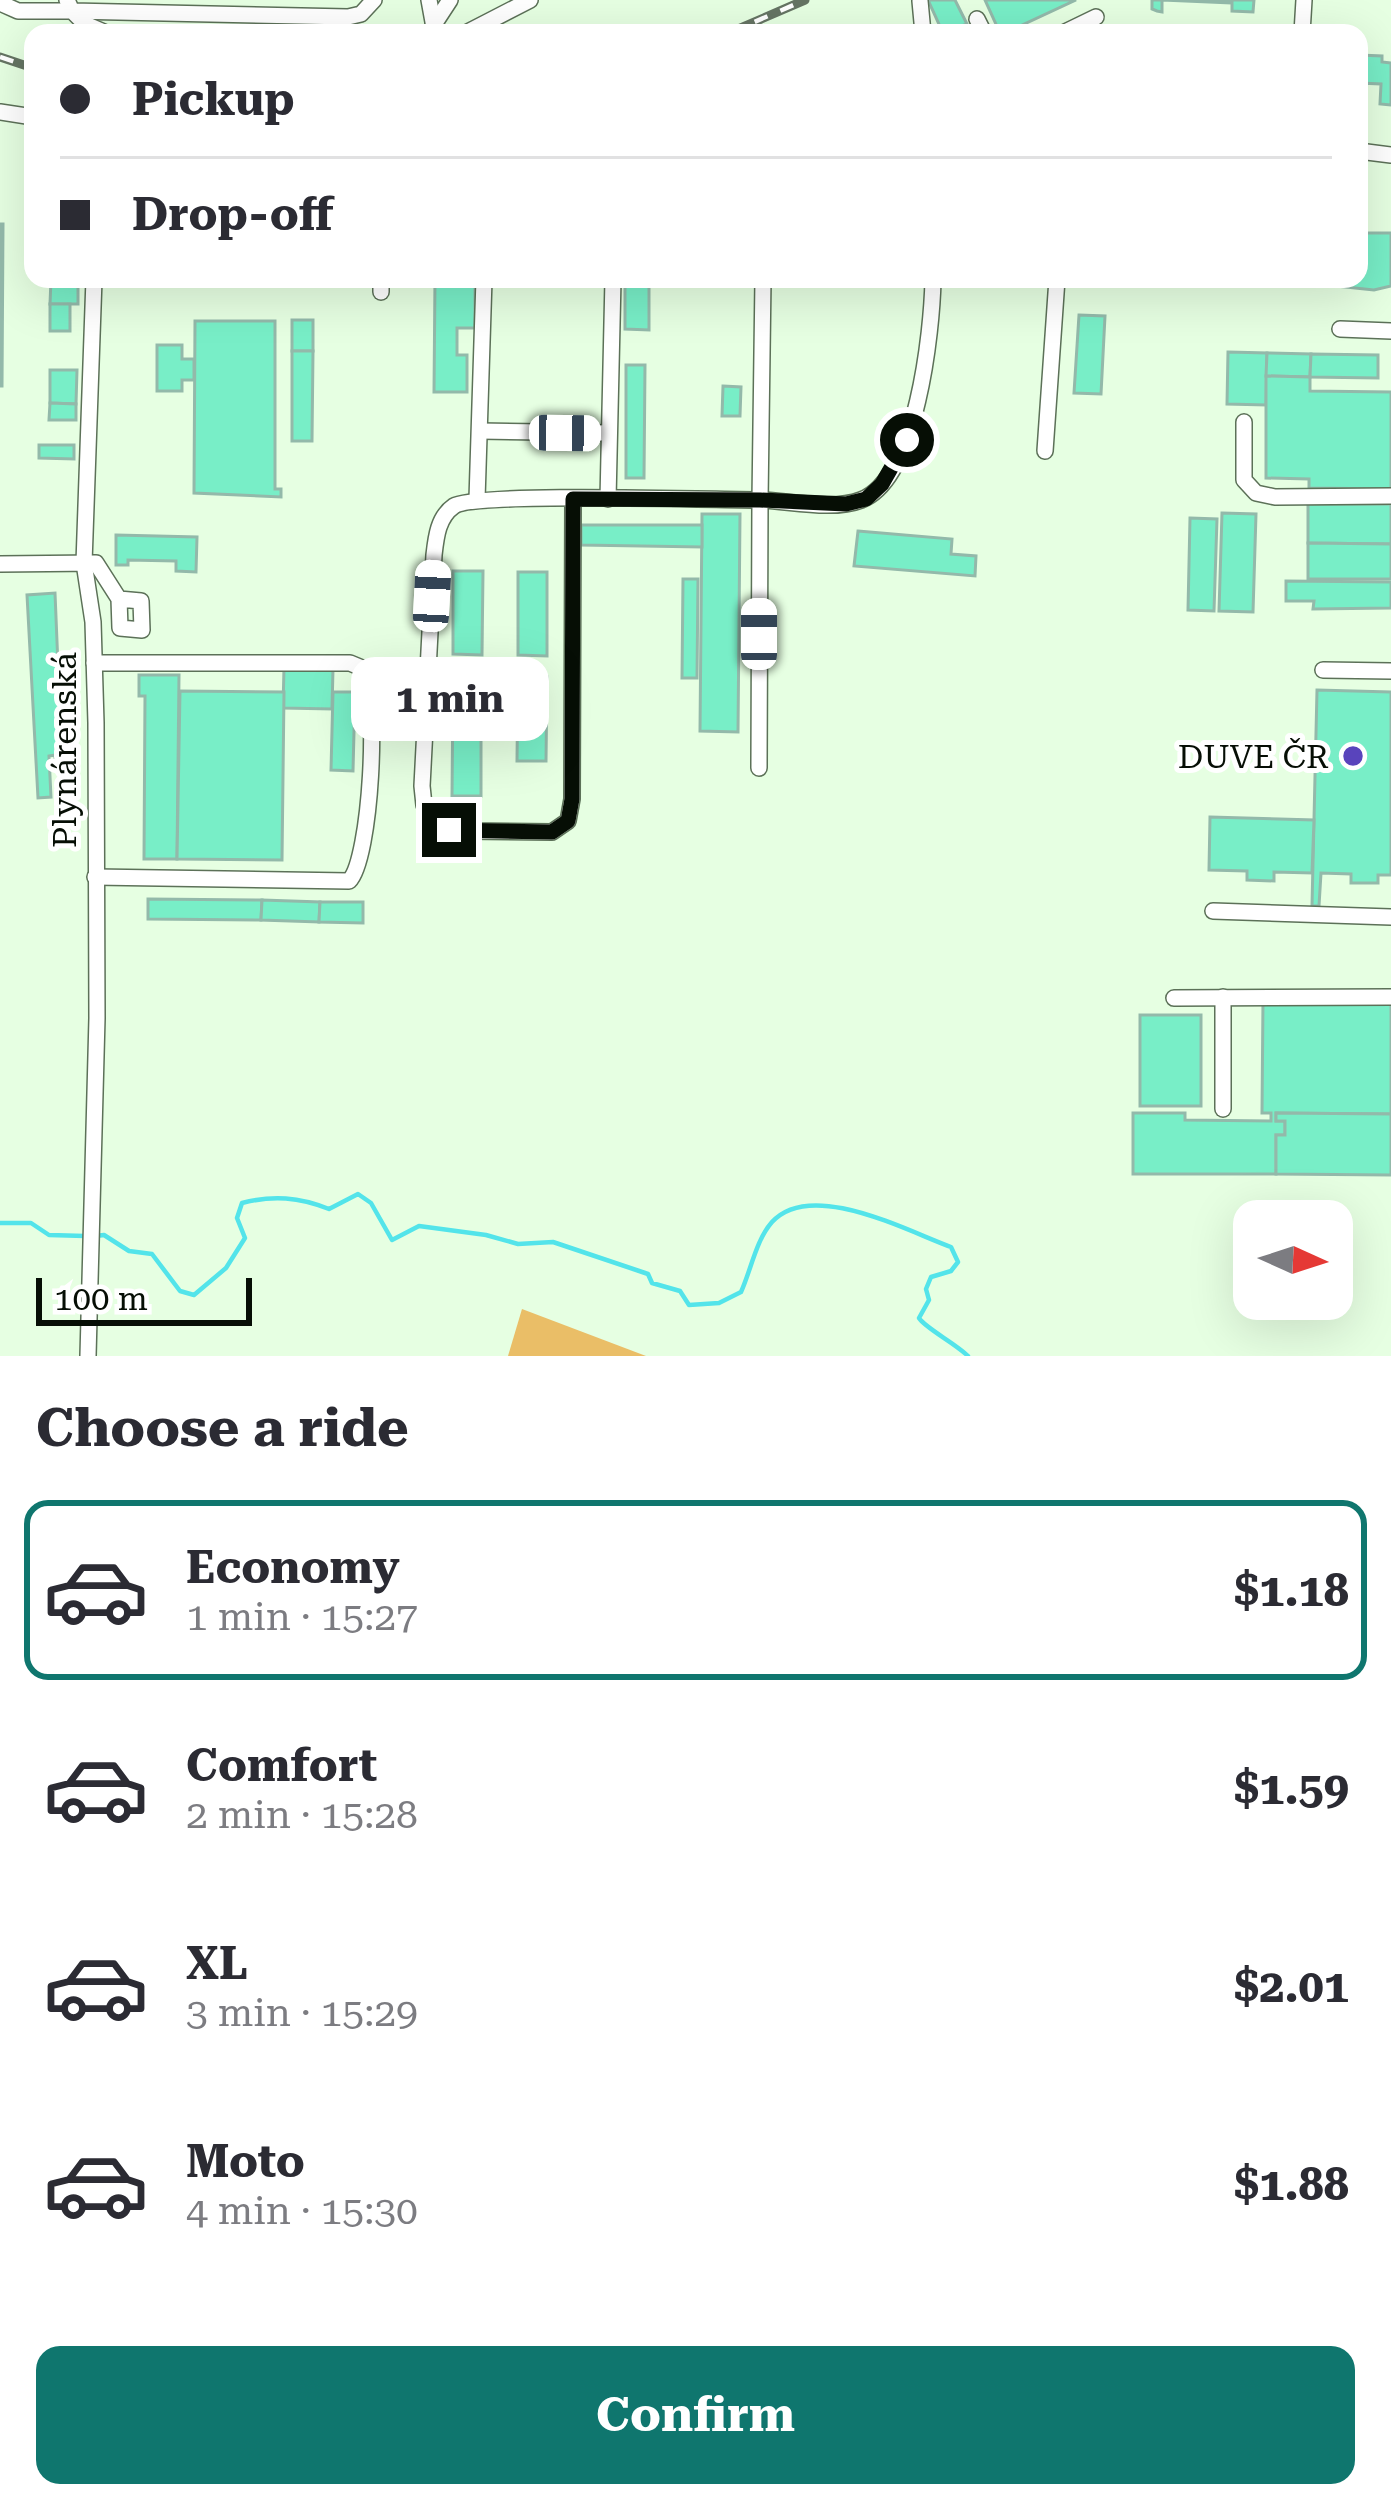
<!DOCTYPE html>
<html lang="en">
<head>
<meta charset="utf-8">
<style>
  body { margin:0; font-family:"Roboto Serif",serif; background:#f2f2f3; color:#2b2b33; height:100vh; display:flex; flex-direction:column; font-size:45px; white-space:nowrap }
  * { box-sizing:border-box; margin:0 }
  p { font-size:39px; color:#7c7c81 }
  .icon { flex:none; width:66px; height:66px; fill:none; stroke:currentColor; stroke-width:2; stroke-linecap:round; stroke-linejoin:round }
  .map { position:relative; height:1356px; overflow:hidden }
  .drawer { display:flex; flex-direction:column; background:#fff; flex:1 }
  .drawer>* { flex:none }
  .top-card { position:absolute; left:24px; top:24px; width:1344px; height:264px; border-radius:24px; box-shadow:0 12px 48px #0002; display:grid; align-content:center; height:264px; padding:0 36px; background:#fff }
  .needle { width:78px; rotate:93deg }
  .tools { position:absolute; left:1233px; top:1200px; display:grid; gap:24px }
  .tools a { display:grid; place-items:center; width:120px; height:120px; border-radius:24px; background:#fff; box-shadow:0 12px 48px #0002; font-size:60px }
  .scale { position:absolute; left:36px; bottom:30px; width:216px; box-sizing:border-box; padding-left:12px; border:6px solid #060e05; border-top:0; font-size:33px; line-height:42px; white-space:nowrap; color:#060e05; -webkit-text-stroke:9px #fff; paint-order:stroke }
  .end { position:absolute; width:54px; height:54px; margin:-27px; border:15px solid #060e05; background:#fff; box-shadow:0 0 0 6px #fff }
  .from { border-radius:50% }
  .bubble { position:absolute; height:84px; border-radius:24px; background:#fff; box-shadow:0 12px 48px #0002; font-size:39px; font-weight:700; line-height:84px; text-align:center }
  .car { position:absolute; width:36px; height:72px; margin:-36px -18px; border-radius:15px; box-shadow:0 0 9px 3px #0007; background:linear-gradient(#fff 24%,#345 0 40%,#fff 0 76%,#345 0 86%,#fff 0) }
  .top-card b { display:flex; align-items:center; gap:42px; height:114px; font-size:45px }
  .top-card b+b { border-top:3px solid #e1e1e2 }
  .top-card i { width:30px; height:30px; background:#2b2b33 }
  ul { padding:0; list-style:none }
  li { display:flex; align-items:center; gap:36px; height:180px; margin:0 24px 18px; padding:0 12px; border:6px solid transparent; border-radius:24px }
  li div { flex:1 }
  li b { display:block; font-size:45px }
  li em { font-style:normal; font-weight:700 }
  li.current { border-color:#0f766e }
  li>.icon { width:108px; height:108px; stroke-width:1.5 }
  h2 { padding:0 36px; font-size:54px; line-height:144px }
  .action { display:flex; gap:24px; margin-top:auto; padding:24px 36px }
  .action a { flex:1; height:138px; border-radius:24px; background:#0f766e; color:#fff; font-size:48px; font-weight:700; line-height:138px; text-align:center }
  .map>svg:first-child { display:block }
  .green { fill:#eabe67 }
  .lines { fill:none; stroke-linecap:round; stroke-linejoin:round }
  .stream { stroke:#53e4ea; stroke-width:4.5 }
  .building { fill:#78eec7; stroke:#93b9aa; stroke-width:3 }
  .minor-casing { stroke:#5c7158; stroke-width:18 }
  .minor { stroke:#fff; stroke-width:15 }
  .rail-casing { stroke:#657463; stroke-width:9 }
  .rail { stroke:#fff; stroke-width:4.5; stroke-dasharray:14; stroke-linecap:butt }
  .route { stroke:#060e05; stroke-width:15 }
  .poi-dot { fill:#5944bc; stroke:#fff; stroke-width:4.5 }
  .labels { text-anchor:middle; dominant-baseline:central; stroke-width:10; stroke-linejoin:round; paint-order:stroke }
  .street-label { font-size:33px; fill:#060e05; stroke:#fff }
  .poi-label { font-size:33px; fill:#060e05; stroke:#fff; text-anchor:end }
</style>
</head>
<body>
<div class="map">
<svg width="1391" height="1356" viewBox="0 0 1391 1356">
  <rect width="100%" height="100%" fill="#e6ffe2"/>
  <!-- green -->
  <polygon class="green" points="522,1309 646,1356 508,1356"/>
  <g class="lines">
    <!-- stream -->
    <g class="stream">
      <polyline points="0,1223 31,1223 49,1235 85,1236"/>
      <path d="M96 1236 104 1235 129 1251 152 1254 180 1291 194 1295 226 1268 245 1238 237 1218 242 1203C273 1195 299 1197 329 1209L358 1194 371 1203 392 1240 419 1226 486 1235 518 1244 553 1242 648 1274 652 1283 680 1291 689 1305 719 1303 741 1292C751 1270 756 1240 772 1222 811 1179 907 1231 951 1247L958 1262 951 1271 931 1277 926 1289 929 1300 919 1318C925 1328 955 1343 968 1356"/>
    </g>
  </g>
  <!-- building -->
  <g class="building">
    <polygon points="928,0 955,0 967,24 943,33"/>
    <polygon points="985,0 1076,0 1005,33 1000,33"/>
    <polygon points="1152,0 1254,0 1253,12 1232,11 1232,3 1162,0 1162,12 1157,11 1152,9"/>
    <polygon points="1359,55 1382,56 1382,62 1391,63 1391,105 1380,104 1381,84 1359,83"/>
    <polygon points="0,224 3,224 2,386 0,386"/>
    <polygon points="1359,233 1391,233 1391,286 1374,290 1335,286 1335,279 1359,279"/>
    <polygon points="51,279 78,279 78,304 50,304"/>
    <polygon points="435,279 475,279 475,328 457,328 457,355 467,355 467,392 434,392"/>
    <polygon points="625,279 649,279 649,330 625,329"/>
    <rect x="50" y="304" width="20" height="27"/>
    <polygon points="1079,315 1105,316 1101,394 1074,393"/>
    <rect x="292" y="320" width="21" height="31"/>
    <polygon points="195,321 275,321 275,489 281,489 281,497 194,493"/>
    <polygon points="157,345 182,345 182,359 194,359 194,380 182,380 182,391 157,391"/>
    <polygon points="292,351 313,351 312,441 292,441"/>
    <polygon points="1228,352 1267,353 1266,405 1227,404"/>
    <polygon points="1267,353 1311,354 1310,377 1266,376"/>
    <polygon points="1311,354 1378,355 1378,378 1310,377"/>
    <polygon points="626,365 645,365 644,478 626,478"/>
    <polygon points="50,370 77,370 76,404 50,403"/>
    <polygon points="1266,376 1310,377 1310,391 1391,392 1391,489 1309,488 1309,479 1266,478"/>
    <polygon points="723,386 741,387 740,416 722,416"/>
    <polygon points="50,403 76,404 76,420 49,420"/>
    <polygon points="39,445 74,445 74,459 39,458"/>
    <polygon points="1308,504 1391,504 1391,544 1308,543"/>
    <polygon points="1222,513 1256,514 1253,612 1219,611"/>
    <polygon points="702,514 740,514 738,732 700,731"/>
    <polygon points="1190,518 1217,519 1214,611 1188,610"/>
    <polygon points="581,525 702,525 702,547 581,545"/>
    <polygon points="858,531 952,539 951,554 976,556 975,576 854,566"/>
    <polygon points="116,535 197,537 196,572 176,571 176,561 128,560 128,565 116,565"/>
    <polygon points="1308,543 1391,544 1391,579 1308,579"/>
    <polygon points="453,571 483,571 482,655 453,654"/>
    <polygon points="518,572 547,572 547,656 518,655"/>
    <polygon points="683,579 698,579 697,678 682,678"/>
    <polygon points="1286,581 1391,582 1391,608 1313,609 1314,601 1286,601"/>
    <polygon points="55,593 62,763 55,763 55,755 49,756 51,797 38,798 27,595"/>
    <polygon points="284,668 333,669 332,709 283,708"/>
    <polygon points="139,675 179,675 177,859 144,859 145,696 139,696"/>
    <polygon points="518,676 547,677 546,761 517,761"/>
    <polygon points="453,688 481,688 481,796 452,796"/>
    <polygon points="1317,690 1391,692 1391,875 1378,875 1378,883 1351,883 1351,874 1321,873 1319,906 1312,906"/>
    <polygon points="180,691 284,692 282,860 177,859"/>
    <polygon points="333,692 355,692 353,771 331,770"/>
    <polygon points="1210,817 1314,820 1312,873 1274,872 1274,881 1247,880 1247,871 1209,870"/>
    <polygon points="148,899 262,900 261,920 148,919"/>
    <polygon points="262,900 320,902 319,922 261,920"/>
    <polygon points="320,902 363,902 363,923 319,922"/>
    <polygon points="1263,1000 1391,1000 1391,1114 1276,1113 1276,1121 1285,1121 1285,1135 1276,1135 1276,1174 1133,1174 1133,1113 1185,1113 1185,1120 1271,1121 1271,1113 1262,1113"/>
    <rect x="1140" y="1015" width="61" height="91"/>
    <polygon points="1276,1113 1391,1114 1391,1175 1276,1174 1276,1135 1285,1135 1285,1121 1276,1121"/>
  </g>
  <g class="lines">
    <!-- minor casing -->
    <g class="minor-casing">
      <g id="minor">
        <polyline points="67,0 72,11 348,17 361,14 374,0"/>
        <polyline points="429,0 435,33"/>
        <polyline points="920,1 923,33"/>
        <polyline points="0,3 18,11 72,11 85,24 106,33"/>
        <polyline points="977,19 984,33"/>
        <polyline points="433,26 450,0"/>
        <polyline points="466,33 530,0"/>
        <polyline points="1063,33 1096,17"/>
        <polyline points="1302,33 1304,0"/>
        <polyline points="0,112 33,117"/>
        <polyline points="1359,151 1391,155"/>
        <polyline points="381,292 381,279"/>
        <polyline points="1340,329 1391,331"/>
        <polyline points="1244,422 1244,480 1256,493 1275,497 1391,496"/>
        <polyline points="480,431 608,433"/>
        <polyline points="1045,451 1057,279"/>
        <polyline points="477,499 484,279"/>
        <path d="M573 499 572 799 568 821 552 832 466 831 439 827 424 805 422 786 434 555C436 537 438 517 454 506 475 492 717 500 760 500L763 279"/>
        <polyline points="608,499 613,279"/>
        <polyline points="0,564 96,563 119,599 120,628 142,630 141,601 119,599"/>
        <path d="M94 663H350L362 668C380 692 371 860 349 881L95 877"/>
        <polyline points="1323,670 1391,671"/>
        <path d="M759 768 760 500C790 501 833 511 861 500 917 479 932 331 933 279"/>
        <polyline points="1213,911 1391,917"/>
        <polyline points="1223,997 1223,1109"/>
        <polyline points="1174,998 1391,997"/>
        <polyline points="88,1356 97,1018 96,723 93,622 84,563 94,279"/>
      </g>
    </g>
    <!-- minor -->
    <use href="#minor" class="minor"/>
    <!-- rail casing -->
    <g class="rail-casing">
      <g id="rail">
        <polyline points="729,33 805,0"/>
        <polyline points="0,57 33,68"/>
      </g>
    </g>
    <!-- rail -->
    <use href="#rail" class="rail"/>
  </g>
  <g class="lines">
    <!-- route -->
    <polyline class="route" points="449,830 552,832 568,821 572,799 573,499 760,500 846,504 866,499 882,484 907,440"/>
  </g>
  <!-- markers -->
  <circle class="poi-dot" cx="1353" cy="756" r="12"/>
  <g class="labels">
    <!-- street labels -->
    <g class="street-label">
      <text transform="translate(64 750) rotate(-90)">Plynárenská</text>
    </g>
    <!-- poi labels -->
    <g class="poi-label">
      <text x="1329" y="756">DUVE ČR</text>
    </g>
  </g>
</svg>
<div class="tools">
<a><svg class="needle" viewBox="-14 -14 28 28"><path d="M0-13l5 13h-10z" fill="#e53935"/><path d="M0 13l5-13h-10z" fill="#7c7c81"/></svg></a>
</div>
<div class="scale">100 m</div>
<i class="end from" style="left:907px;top:440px"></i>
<i class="end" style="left:449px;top:830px"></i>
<div class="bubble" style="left:351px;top:657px;width:198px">1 min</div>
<i class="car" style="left:565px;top:433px;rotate:91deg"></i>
<i class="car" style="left:432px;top:596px;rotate:3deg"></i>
<i class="car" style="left:759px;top:634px;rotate:0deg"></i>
<div class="top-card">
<b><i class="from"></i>Pickup</b>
<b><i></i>Drop-off</b>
</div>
</div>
<section class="drawer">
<h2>Choose a ride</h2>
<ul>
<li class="current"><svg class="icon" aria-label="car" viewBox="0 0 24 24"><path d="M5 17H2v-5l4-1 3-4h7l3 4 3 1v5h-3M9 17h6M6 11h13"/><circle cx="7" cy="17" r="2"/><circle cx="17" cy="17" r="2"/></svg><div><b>Economy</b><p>1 min · 15:27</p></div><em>$1.18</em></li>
<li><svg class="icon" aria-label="car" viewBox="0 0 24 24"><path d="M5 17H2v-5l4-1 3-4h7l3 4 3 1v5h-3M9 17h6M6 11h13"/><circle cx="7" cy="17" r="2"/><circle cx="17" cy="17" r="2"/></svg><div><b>Comfort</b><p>2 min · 15:28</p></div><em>$1.59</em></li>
<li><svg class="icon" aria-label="car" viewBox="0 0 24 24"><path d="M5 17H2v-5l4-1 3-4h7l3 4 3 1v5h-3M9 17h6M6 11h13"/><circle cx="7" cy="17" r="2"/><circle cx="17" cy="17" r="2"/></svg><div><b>XL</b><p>3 min · 15:29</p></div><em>$2.01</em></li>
<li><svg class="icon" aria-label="car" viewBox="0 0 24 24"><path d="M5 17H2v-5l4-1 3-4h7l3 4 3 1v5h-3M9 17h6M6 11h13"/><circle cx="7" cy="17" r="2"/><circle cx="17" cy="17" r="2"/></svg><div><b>Moto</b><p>4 min · 15:30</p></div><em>$1.88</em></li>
</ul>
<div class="action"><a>Confirm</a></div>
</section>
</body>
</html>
